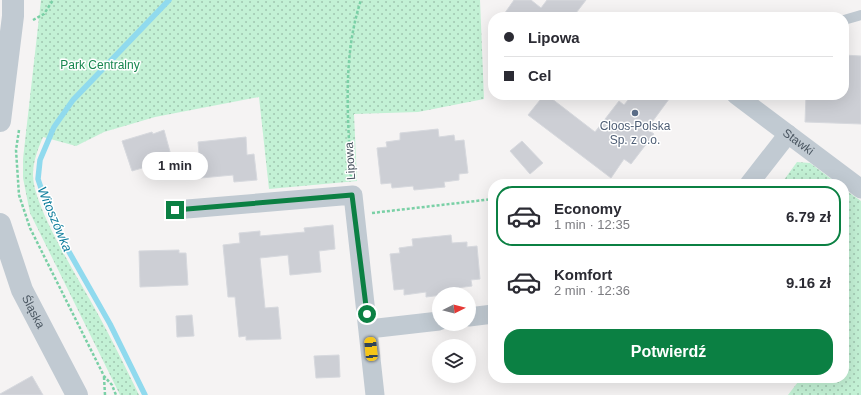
<!DOCTYPE html>
<html lang="pl">
<head>
<meta charset="utf-8">
<style>
  body { margin:0; font-family:Arial,sans-serif; background:#f2f2f3; color:#2b2b33; height:100vh; display:flex; flex-direction:column; font-size:15px; white-space:nowrap }
  * { box-sizing:border-box; margin:0 }
  p { font-size:13px; color:#7c7c81 }
  .icon { flex:none; width:22px; height:22px; fill:none; stroke:currentColor; stroke-width:2; stroke-linecap:round; stroke-linejoin:round }
  .map { position:relative; flex:1; overflow:hidden }
  .panel { position:absolute; left:488px; top:179px; width:361px; height:204px; display:flex; flex-direction:column; background:#fff; border-radius:16px; box-shadow:0 4px 16px #0002 }
  .panel>* { flex:none }
  .guide { position:absolute; left:488px; top:12px; width:361px; height:88px; border-radius:16px; box-shadow:0 4px 16px #0002; display:grid; align-content:center; height:88px; padding:0 16px; background:#fff }
  .needle { width:26px; rotate:84deg }
  .controls { position:absolute; left:432px; top:287px; display:grid; gap:8px }
  .controls a { display:grid; place-items:center; width:44px; height:44px; border-radius:50%; background:#fff; box-shadow:0 4px 16px #0002; font-size:20px }
  .end { position:absolute; width:18px; height:18px; margin:-9px; border:5px solid #0b8043; background:#fff; box-shadow:0 0 0 2px #fff }
  .from { border-radius:50% }
  .bubble { position:absolute; height:28px; border-radius:14px; background:#fff; box-shadow:0 4px 16px #0002; font-size:13px; font-weight:600; line-height:28px; text-align:center }
  .car { position:absolute; width:12px; height:24px; margin:-12px -6px; border-radius:5px; box-shadow:0 0 3px 1px #0007; background:linear-gradient(#f5c518 24%,#345 0 40%,#f5c518 0 76%,#345 0 86%,#f5c518 0) }
  .guide b { display:flex; align-items:center; gap:14px; height:38px; font-size:15px }
  .guide b+b { border-top:1px solid #e1e1e2 }
  .guide i { width:10px; height:10px; background:#2b2b33 }
  ul { padding:7px 0 0; list-style:none }
  li { display:flex; align-items:center; gap:12px; height:60px; margin:0 8px 6px; padding:0 8px; border:2px solid transparent; border-radius:16px }
  li div { flex:1 }
  li b { display:block; font-size:15px }
  li em { font-style:normal; font-weight:600 }
  li.on { border-color:#0b8043 }
  li>.icon { width:36px; height:36px; stroke-width:1.5 }
  .primary-button { display:flex; gap:8px; margin-top:auto; padding:8px 16px }
  .primary-button a { flex:1; height:46px; border-radius:16px; background:#0b8043; color:#fff; font-size:16px; font-weight:600; line-height:46px; text-align:center }
  .map>svg:first-child { display:block }
  .grass { fill:url(#grass-dots) }
  .lines { fill:none; stroke-linecap:round; stroke-linejoin:round }
  .stream { stroke:#90daee; stroke-width:5.5 }
  .building { fill:#cdcfd5; stroke:#d7d9de }
  .path { stroke:#7ad0a6; stroke-width:2.5; stroke-dasharray:3 2; stroke-linecap:butt }
  .service { stroke:#c1cad2; stroke-width:10 }
  .minor { stroke:#c1cad2; stroke-width:19 }
  .tertiary { stroke:#c1cad2; stroke-width:22 }
  .route { stroke:#0b8043; stroke-width:5 }
  .service-dot { fill:#5c6f8a; stroke:#fff; stroke-width:1.5 }
  .labels { text-anchor:middle; dominant-baseline:central; stroke-width:3; stroke-linejoin:round; paint-order:stroke }
  .park-label { font-size:12px; fill:#17864f; stroke:#fff }
  .service-label { font-size:12px; fill:#4e5e75; stroke:#fff }
  .street-label { font-size:12px; fill:#4a5661; stroke:#fff }
  .water-label { font-size:13px; font-style:italic; fill:#0c7c9b; stroke:#fff }
</style>
</head>
<body>
<div class="map">
<svg width="861" height="395" viewBox="0 0 861 395">
  <defs>
    <pattern id="grass-dots" width="8" height="8" patternUnits="userSpaceOnUse"><rect width="8" height="8" fill="#c3f1d5"/><path d="M2 2h.1M6 6h.1" fill="none" stroke="#a0c6b0" stroke-width="1.8" stroke-linecap="round"/></pattern>
  </defs>
  <rect width="100%" height="100%" fill="#f5f3f3"/>
  <!-- grass -->
  <g class="grass">
    <path d="M41 0H480L484 99 418 112 354 114 357 181 269 189 259 97 155 117 104 132 76 146 43 137C38 149 33 161 33 175 33 208 82 284 99 316 113 342 126 368 139 395H120L30 213 23 178V159Z"/>
    <polygon points="797,162 810,163 838,184 781,184"/>
    <polygon points="844,189 861,201 861,395 788,395 801,378 844,378"/>
  </g>
  <g class="lines">
    <!-- stream -->
    <polyline class="stream" points="145,395 110,324 64,243 43,194 38,179 40,160 54,127 73,100 169,0"/>
  </g>
  <!-- building -->
  <g class="building">
    <polygon points="514,0 531,0 541,8 547,0 586,0 573,17 502,17"/>
    <polygon points="844,55 861,56 861,124 805,122 806,95 844,95"/>
    <polygon points="544,95 547,95 595,132 619,101 624,105 632,95 672,95 647,129 654,134 631,164 624,159 611,178 528,115"/>
    <polygon points="438,129 439,137 454,135 455,141 464,140 468,173 459,174 459,180 444,182 445,187 414,190 413,186 392,188 391,183 381,184 377,148 387,147 386,142 400,140 400,133"/>
    <polygon points="164,130 172,159 132,171 122,141 152,132 153,134"/>
    <polygon points="246,137 247,155 254,154 257,180 234,182 233,175 201,178 198,142"/>
    <polygon points="522,141 543,163 530,174 510,151"/>
    <polygon points="333,225 335,249 319,251 321,272 290,275 288,255 260,258 265,308 278,307 281,339 246,340 246,336 239,337 235,297 228,297 223,245 240,243 239,233 260,231 260,236 305,232 304,228"/>
    <polygon points="451,235 452,243 467,242 467,247 477,246 480,279 471,280 472,286 457,288 458,293 426,297 426,292 404,295 404,289 394,290 390,254 400,253 399,248 413,246 412,239"/>
    <polygon points="179,250 179,253 186,253 188,285 140,287 139,251"/>
    <polygon points="192,315 194,336 177,337 176,316"/>
    <polygon points="339,355 340,377 316,378 314,356"/>
    <polygon points="32,376 43,395 0,395 0,394"/>
  </g>
  <g class="lines">
    <!-- path -->
    <g class="path">
      <polyline points="33,20 44,14 53,0"/>
      <polyline points="19,130 16,150 19,195 30,228 104,376 112,385 116,395"/>
      <path d="M351 178C348 119 342 57 361 0"/>
      <polyline points="372,213 493,199"/>
      <polyline points="104,377 105,395"/>
    </g>
    <!-- service -->
    <polyline class="service" points="844,20 861,15"/>
    <!-- minor -->
    <g class="minor">
      <path id="s1" d="M736 95 861 189"/>
      <polyline points="749,184 788,134"/>
      <polyline points="175,210 353,195 375,395"/>
      <polyline points="469,317 493,314"/>
      <polyline points="369,329 439,321"/>
    </g>
    <!-- tertiary -->
    <g class="tertiary">
      <polyline points="0,121 13,16 13,0"/>
      <path id="s2" d="M0 224 22 290 77 395"/>
    </g>
  </g>
  <g class="lines">
    <!-- route -->
    <polyline class="route" points="175,210 352,195 367,314"/>
  </g>
  <!-- markers -->
  <circle class="service-dot" cx="635" cy="113" r="4"/>
  <g class="labels">
    <!-- park labels -->
    <g class="park-label">
      <text x="100" y="65">Park Centralny</text>
    </g>
    <!-- service labels -->
    <g class="service-label">
      <text x="635" y="126">Cloos-Polska<tspan x="635" dy="14">Sp. z o.o.</tspan></text>
    </g>
    <!-- street labels -->
    <g class="street-label">
      <text stroke="none"><textPath href="#s1" startOffset="78">Stawki</textPath></text>
      <text transform="translate(350 161) rotate(-94)">Lipowa</text>
      <text stroke="none"><textPath href="#s2" startOffset="94">Śląska</textPath></text>
    </g>
    <!-- water labels -->
    <g class="water-label">
      <text transform="translate(55 219) rotate(67)">Witoszówka</text>
    </g>
  </g>
</svg>
<div class="controls">
<a><svg class="needle" viewBox="-14 -14 28 28"><path d="M0-13l5 13h-10z" fill="#e53935"/><path d="M0 13l5-13h-10z" fill="#7c7c81"/></svg></a>
<a><svg class="icon" aria-label="layers" viewBox="0 0 24 24"><path d="M12 4l9 5-9 5-9-5zM3 14l9 5 9-5"/></svg></a>
</div>
<i class="end from" style="left:367px;top:314px"></i>
<i class="end" style="left:175px;top:210px"></i>
<div class="bubble" style="left:142px;top:152px;width:66px">1 min</div>
<i class="car" style="left:371px;top:349px;rotate:354deg"></i>
<div class="guide">
<b><i class="from"></i>Lipowa</b>
<b><i></i>Cel</b>
</div>
<section class="panel">
<ul>
<li class="on"><svg class="icon" aria-label="car" viewBox="0 0 24 24"><path d="M5 17H2v-5l4-1 3-4h7l3 4 3 1v5h-3M9 17h6M6 11h13"/><circle cx="7" cy="17" r="2"/><circle cx="17" cy="17" r="2"/></svg><div><b>Economy</b><p>1 min · 12:35</p></div><em>6.79 zł</em></li>
<li><svg class="icon" aria-label="car" viewBox="0 0 24 24"><path d="M5 17H2v-5l4-1 3-4h7l3 4 3 1v5h-3M9 17h6M6 11h13"/><circle cx="7" cy="17" r="2"/><circle cx="17" cy="17" r="2"/></svg><div><b>Komfort</b><p>2 min · 12:36</p></div><em>9.16 zł</em></li>
</ul>
<div class="primary-button"><a>Potwierdź</a></div>
</section>
</div>
</body>
</html>
